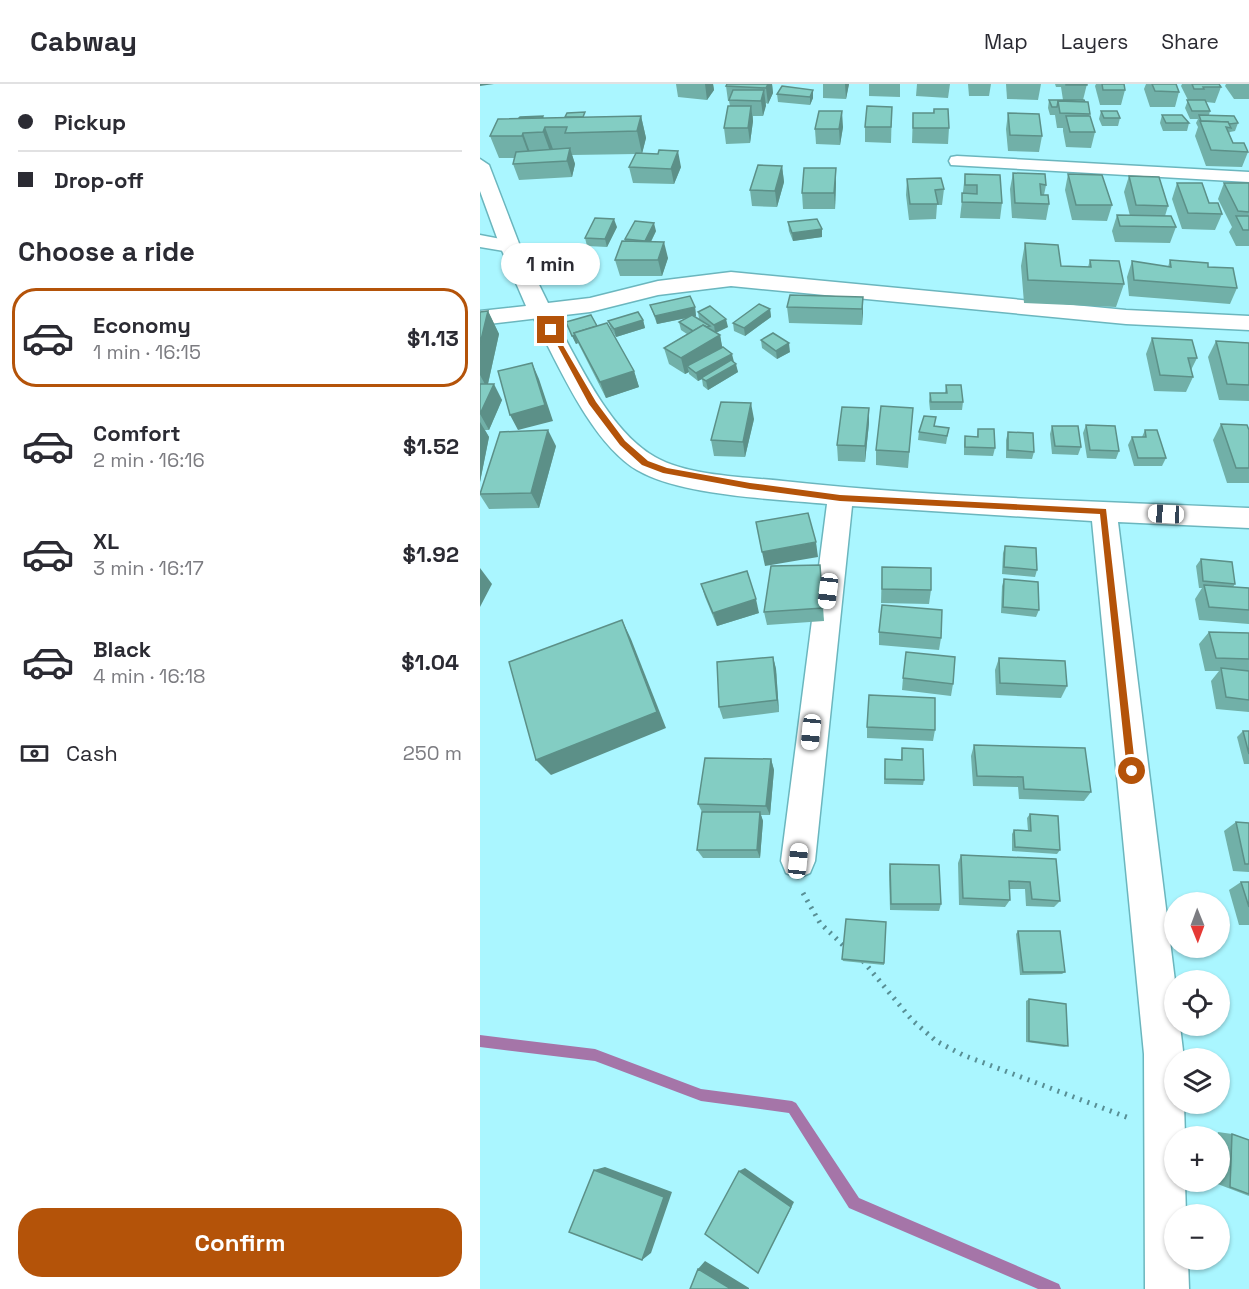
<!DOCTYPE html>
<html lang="en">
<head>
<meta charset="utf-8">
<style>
  body { margin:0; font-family:"Space Grotesk",sans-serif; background:#f2f2f3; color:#2b2b33; height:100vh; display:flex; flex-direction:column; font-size:22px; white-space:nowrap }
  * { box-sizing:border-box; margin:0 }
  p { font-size:20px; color:#7c7c81 }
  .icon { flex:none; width:33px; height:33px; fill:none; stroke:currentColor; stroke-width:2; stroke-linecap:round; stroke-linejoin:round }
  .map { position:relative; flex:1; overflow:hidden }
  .panel { display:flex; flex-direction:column; background:#fff; width:480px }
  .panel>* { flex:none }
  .banner { display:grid; align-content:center; height:132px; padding:0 18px; background:#fff }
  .needle { width:39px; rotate:179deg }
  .tools { position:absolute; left:684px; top:808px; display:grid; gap:12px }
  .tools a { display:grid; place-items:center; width:66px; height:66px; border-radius:50%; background:#fff; box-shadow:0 2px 4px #0004; font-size:30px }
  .end { position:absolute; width:27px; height:27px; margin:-14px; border:8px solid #b45309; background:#fff; box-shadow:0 0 0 3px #fff }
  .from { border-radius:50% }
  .bubble { position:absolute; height:42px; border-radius:21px; background:#fff; box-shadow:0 2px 4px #0004; font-size:20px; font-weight:700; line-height:42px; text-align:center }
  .car { position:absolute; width:18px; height:36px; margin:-18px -9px; border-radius:8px; box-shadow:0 0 4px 2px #0007; background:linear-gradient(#fff 24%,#345 0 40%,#fff 0 76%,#345 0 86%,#fff 0) }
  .banner b { display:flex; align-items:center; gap:21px; height:57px; font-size:22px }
  .banner b+b { border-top:2px solid #e1e1e2 }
  .banner i { width:15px; height:15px; background:#2b2b33 }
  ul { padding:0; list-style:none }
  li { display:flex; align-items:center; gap:18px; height:99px; margin:0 12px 9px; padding:0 6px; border:3px solid transparent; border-radius:24px }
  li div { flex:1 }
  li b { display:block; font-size:22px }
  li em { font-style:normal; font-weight:700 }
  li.active { border-color:#b45309 }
  li>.icon { width:54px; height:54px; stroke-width:1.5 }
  h2 { padding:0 18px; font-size:27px; line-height:72px }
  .pay { display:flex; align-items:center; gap:15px; height:66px; padding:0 18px; font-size:22px }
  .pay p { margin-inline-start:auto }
  .cta { display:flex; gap:12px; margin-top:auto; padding:12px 18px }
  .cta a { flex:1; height:69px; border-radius:24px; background:#b45309; color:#fff; font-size:24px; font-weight:700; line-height:69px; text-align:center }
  header { display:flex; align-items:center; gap:36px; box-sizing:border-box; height:84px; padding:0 30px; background:#fff; border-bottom:2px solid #e1e1e2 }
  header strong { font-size:28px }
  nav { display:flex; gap:33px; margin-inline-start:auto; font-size:21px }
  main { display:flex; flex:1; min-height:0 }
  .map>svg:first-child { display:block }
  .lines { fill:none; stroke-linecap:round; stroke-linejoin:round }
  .stream { fill:#a575a8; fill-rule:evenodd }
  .minor-casing { stroke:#6bb6be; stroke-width:3 }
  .tertiary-casing { stroke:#6bb6be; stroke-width:3 }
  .path { stroke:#588f95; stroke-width:5; stroke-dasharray:2 6; stroke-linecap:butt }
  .minor { fill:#fff; fill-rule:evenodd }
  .tertiary { fill:#fff; fill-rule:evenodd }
  .wall { fill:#71b0a8 }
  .shaded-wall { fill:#5c9088 }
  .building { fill:#83cdc3; stroke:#5c9088; stroke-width:1.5 }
  .route { fill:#b45309 }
</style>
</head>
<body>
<header>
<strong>Cabway</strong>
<nav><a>Map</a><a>Layers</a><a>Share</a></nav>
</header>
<main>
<section class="panel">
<div class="banner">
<b><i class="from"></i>Pickup</b>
<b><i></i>Drop-off</b>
</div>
<h2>Choose a ride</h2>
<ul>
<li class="active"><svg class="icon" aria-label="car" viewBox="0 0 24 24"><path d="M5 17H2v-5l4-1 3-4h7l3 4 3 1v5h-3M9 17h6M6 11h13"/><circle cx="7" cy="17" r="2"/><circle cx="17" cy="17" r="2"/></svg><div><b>Economy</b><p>1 min · 16:15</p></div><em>$1.13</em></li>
<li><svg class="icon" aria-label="car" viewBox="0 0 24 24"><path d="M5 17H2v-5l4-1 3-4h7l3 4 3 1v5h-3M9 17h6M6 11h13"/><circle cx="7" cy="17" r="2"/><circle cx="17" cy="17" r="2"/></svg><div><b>Comfort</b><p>2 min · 16:16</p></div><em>$1.52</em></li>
<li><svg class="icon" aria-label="car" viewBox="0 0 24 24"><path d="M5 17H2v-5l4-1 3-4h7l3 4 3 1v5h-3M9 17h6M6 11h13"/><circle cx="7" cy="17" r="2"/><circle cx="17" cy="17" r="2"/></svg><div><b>XL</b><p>3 min · 16:17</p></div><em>$1.92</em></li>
<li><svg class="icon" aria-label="car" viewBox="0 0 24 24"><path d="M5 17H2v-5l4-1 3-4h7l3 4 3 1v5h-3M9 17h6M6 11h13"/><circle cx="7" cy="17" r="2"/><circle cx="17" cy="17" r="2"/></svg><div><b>Black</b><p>4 min · 16:18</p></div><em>$1.04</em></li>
</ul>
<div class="pay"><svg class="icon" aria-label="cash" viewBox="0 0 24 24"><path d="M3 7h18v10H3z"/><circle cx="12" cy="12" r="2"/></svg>Cash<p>250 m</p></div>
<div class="cta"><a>Confirm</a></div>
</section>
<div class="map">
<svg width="769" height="1205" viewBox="0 0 769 1205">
  <rect width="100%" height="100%" fill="#aaf6ff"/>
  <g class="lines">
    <!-- stream -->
    <polygon class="stream" points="0,951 115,965 221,1005 312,1017 316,1019 379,1114 579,1200 581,1205 558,1205 369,1124 309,1029 221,1017 115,977 0,963"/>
    <!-- minor casing -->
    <g class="minor-casing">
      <g id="minor">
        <polygon points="477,72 769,88 769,98 471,81 469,77 471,73"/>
        <polygon points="0,151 37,158 40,162 30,168 0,163"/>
        <path d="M60 221 67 223 70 227C97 273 127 346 175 373 208 392 265 393 303 397 458 414 614 417 769 424V444L638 438 695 897 694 942H700L704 975H694V1020H704L705 1053H694V1098H705L706 1131H694V1176H708L709 1205H665L664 970 612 437 372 422 335 777 330 789 318 794 306 789 301 777 347 420C295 415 201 412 157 386 109 357 76 275 50 227L53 223Z"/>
      </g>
    </g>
    <!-- tertiary casing -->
    <g class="tertiary-casing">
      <polygon id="tertiary" points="0,75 9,81 40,162 68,219 110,214 178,197 251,188 646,226 769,232 769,246 646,240 251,202 178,211 110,228 0,241 0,227 46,222 20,162 0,107"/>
    </g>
    <!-- path -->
    <g class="path">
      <polyline points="323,809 340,839 365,863"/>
      <polyline points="383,877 432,936 456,957 483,971 649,1034"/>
    </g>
    <!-- minor -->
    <use href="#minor" class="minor"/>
    <!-- tertiary -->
    <use href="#tertiary" class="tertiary"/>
  </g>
  <!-- wall -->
  <g class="wall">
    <polygon points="196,0 233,0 234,6 227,16 198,13"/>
    <polygon points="247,0 292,0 293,9 288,20 286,19 283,32 273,32 273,37 270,59 246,60 244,44 250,22 249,17 248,17 246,2"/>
    <polygon points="343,0 369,0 366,15 343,14"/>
    <polygon points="389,0 420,0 420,13 389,12"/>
    <polygon points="437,0 470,0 468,14 436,12"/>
    <polygon points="488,0 511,0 509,12 489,12"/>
    <polygon points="526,0 561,0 558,16 527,15"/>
    <polygon points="575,0 607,0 603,16 583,16 581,3 576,3"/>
    <polygon points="616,0 644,0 645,6 641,21 620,21 615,2"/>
    <polygon points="666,0 696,0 699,8 695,23 670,23 664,5"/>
    <polygon points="702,0 739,0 741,3 735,19 726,18 730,27 729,31 758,39 755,47 750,48 749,49 753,59 768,68 762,83 726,82 715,52 718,43 716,39 718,35 710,35 705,24 708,16 701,2"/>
    <polygon points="746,0 769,0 769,15 754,15 745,2"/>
    <polygon points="302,2 333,14 330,21 298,18 297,10"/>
    <polygon points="569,16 610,30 609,32 615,48 611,64 586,63 583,47 583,44 577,44 575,31 570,31 568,24"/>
    <polygon points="412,23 411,59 385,58 385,43"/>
    <polygon points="454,25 469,44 468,60 432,59 433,29 453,29"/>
    <polygon points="621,27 640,34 638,42 622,42 619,35"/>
    <polygon points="528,29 562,52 559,68 528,67 526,45"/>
    <polygon points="682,31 709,39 707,47 683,47 680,39"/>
    <polygon points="63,32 64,34 161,32 166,54 162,69 201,83 194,100 153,99 149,83 156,70 92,71 90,65 95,80 92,93 39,96 33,80 34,74 19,74 10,52 39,34"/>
    <polygon points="363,43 360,61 336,60 335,45"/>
    <polygon points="302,82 304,98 297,123 272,122 270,106"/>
    <polygon points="533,89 566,101 564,111 569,120 566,136 532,134 530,105"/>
    <polygon points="485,90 522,119 520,135 480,134"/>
    <polygon points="588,90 632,121 627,137 592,136 585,106"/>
    <polygon points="649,92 688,122 685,132 696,143 690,159 635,158 632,147 637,131 650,132 644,108"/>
    <polygon points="427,95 464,105 462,121 457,121 456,135 429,136 426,111"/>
    <polygon points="356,99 355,125 323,125 322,109"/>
    <polygon points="697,99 742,130 735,146 702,145 692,115"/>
    <polygon points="744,99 769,99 769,162 756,162 749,148 752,143 738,115"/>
    <polygon points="308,138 342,145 342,153 313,157 309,147"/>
    <polygon points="137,143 127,163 107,162 105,154"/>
    <polygon points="176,147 171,158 188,174 182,192 140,192 135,176 145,157 145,155"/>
    <polygon points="545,159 581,182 608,183 610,176 644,200 636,223 544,219 541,182"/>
    <polygon points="690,176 757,204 750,220 649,212 647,193 652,177 688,183"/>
    <polygon points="383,213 382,241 309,239 307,223"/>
    <polygon points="170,221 215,223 216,232 214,232 219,235 218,228 248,243 236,249 240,251 242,264 254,278 258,288 228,306 223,302 222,295 218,297 209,290 209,288 205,290 189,280 184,264 207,250 201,246 199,238 207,234 177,240"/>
    <polygon points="290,225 291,233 265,252 254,247 253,239"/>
    <polygon points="8,227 19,250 8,300 22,316 9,346 5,346 9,353 0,398 0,228"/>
    <polygon points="163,236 165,244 136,253 131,245 128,237"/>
    <polygon points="86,238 117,242 154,287 159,303 126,314 98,259 96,260"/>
    <polygon points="672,254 717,274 711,286 713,293 706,308 674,307 666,270"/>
    <polygon points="281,256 310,268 297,275 282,264"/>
    <polygon points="736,257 769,259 769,317 739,316 728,273"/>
    <polygon points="466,301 483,318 482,326 450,326 449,317 450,309 465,309"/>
    <polygon points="433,324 428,384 396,381 396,366"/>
    <polygon points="274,335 265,373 234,372 231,356"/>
    <polygon points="389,339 385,378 358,377 357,361"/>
    <polygon points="741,340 769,346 769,399 747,399 733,356"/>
    <polygon points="606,341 639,367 636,375 607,374 603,349"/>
    <polygon points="572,342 601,363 598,371 572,370 570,350"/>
    <polygon points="469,344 466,360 438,356 439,348"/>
    <polygon points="498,345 515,364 513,372 484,371 484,360 485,352 497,353"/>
    <polygon points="665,346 686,374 682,382 654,382 648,361 652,353 662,353"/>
    <polygon points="528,348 554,368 552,375 526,374 526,356"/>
    <polygon points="76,362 59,424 9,425 0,411 0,408"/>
    <polygon points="525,462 557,486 555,493 522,490 523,469"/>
    <polygon points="721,475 755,500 753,503 769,504 769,540 719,536 715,515 722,504 719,504 716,482"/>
    <polygon points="340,481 344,537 287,541 284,528"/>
    <polygon points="402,483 451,506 449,520 401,519"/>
    <polygon points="524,495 559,526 556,533 521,529 522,502"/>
    <polygon points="221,500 279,529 237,542 225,513"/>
    <polygon points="399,548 461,554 459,566 399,561"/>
    <polygon points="729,548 769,549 769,628 736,625 731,597 739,587 725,587 719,560"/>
    <polygon points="293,573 296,585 299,628 243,635 239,623"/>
    <polygon points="519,574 587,602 581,614 516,611 515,586"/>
    <polygon points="423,594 473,600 471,612 422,606"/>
    <polygon points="387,643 455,646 453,657 387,654"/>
    <polygon points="763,647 769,647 769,680 764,680 757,653"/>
    <polygon points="494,661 611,708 604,717 539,715 538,703 493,702 491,672"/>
    <polygon points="422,664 444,696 443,701 404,700 405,675 421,676"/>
    <polygon points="291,675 294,686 290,731 281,731 283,737 280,774 223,774 217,766 222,728 218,720"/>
    <polygon points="550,730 580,766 577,770 532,767 532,750 534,746 548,747 547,734"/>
    <polygon points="756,738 769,739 769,788 753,787 744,747"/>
    <polygon points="481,771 576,775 580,817 574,823 546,822 545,805 529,805 530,816 525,823 479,821 478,779"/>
    <polygon points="410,780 461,820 459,827 410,826 409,788"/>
    <polygon points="761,798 769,798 769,841 759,841 749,806"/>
    <polygon points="538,847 585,888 582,890 540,891 536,850"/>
    <polygon points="362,875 404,879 404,881 363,877"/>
    <polygon points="549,915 588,962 584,963 546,958 546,917"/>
    <polygon points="738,1048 752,1050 769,1056 769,1112 735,1099 735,1098 740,1098 740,1053 737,1053"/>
  </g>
  <!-- shaded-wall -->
  <g class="shaded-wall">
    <polygon points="0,0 14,0 0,2"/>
    <polygon points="225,0 233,0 234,6 227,16"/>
    <polygon points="284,0 292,0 293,9 288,20 286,4"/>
    <polygon points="365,0 369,0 366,15"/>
    <polygon points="284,6 286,22 283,32 281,17"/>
    <polygon points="333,6 333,14 330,21 330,13"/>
    <polygon points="271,22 273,37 270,59 268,44"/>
    <polygon points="362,27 363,43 360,61 359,45"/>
    <polygon points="161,32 166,54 162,70 157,47"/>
    <polygon points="65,43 73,65 71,70 63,48"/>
    <polygon points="43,49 51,71 50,74 42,52"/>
    <polygon points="90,64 95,80 92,93 87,77"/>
    <polygon points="198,67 201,83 194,100 191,85"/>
    <polygon points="302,82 304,98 297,123 295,107"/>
    <polygon points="356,84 356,99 355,125 354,109"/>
    <polygon points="134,135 137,143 127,163 125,155"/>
    <polygon points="174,139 176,147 167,165 165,157"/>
    <polygon points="342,145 342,153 313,157 312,149"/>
    <polygon points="184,158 188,174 182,192 178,176"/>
    <polygon points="383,213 383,229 382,241 382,225"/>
    <polygon points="215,223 216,232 177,240 175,232"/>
    <polygon points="290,225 291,233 265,252 264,244"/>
    <polygon points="8,227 19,250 7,304 0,291 0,260"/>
    <polygon points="246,235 248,243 235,249 234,241"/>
    <polygon points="163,236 165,244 136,253 134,245"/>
    <polygon points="95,251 98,259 96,260 92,252"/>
    <polygon points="240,251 243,267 207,282 209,288 205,290 201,274"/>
    <polygon points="309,259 310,268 297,275 296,267"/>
    <polygon points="252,270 254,278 221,294 222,295 218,297 216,289"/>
    <polygon points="52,279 59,295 73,337 38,346 30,331"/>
    <polygon points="256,280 258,288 228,306 226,297"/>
    <polygon points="154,287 159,303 126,314 120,298"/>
    <polygon points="14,300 22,316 9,346 0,330"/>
    <polygon points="271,319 274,335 265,373 263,358"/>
    <polygon points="389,324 389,339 385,378 385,362"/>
    <polygon points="0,338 9,353 0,398"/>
    <polygon points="68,346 76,362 59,424 51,409"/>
    <polygon points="336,458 338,473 285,482 282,468"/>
    <polygon points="0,484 12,500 0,523"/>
    <polygon points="276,515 279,529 237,542 233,529"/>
    <polygon points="142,536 151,555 186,644 71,691 56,676"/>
    <polygon points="293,573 296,585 299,628 297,616"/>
    <polygon points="291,675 294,686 290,731 286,722"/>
    <polygon points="280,728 283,737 280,774 277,766"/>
    <polygon points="125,1083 192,1108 171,1169 162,1176 114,1086"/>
    <polygon points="265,1084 314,1118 278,1189 259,1087"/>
    <polygon points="225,1177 269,1204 269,1205 251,1205 218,1185"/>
  </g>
  <!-- building -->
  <g class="building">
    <polygon points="247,0 288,0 286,4 246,2"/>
    <rect x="586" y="0" width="21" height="1"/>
    <polygon points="622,0 644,0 645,6 623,6"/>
    <polygon points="672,0 696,0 699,8 675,7"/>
    <polygon points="712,0 739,0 741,3 723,3 724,5 714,5"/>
    <polygon points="302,2 333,6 330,13 297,10"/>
    <polygon points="253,6 284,6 281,17 249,16"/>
    <polygon points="569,16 604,16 605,18 578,17 577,23 572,23"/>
    <polygon points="707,16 725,16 730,27 712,27"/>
    <polygon points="578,17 608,18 610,30 580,29"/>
    <polygon points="248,22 271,22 268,44 244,44"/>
    <polygon points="387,22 412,23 411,43 385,43"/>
    <polygon points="454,25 468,25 469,44 433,44 433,29 454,29"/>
    <polygon points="339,27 362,27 359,45 335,45"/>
    <polygon points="621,27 637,27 640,34 624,34"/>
    <polygon points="105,28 103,33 85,33 87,29"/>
    <polygon points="528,29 559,30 562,52 530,51"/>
    <polygon points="682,31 702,31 709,39 686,39"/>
    <polygon points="719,31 754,32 758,39 749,40 748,38 721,37"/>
    <polygon points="63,32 62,34 39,34 40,33"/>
    <polygon points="161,32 157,47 85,49 87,43 65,43 63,48 43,49 42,52 10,52 18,35"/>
    <polygon points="586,32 610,32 615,48 590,48"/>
    <polygon points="720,37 748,38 751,44 746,43 753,59 764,59 768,68 731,66"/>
    <polygon points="90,64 87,77 33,80 36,68"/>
    <polygon points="179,66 198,67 191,85 149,83 156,69 178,70"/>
    <polygon points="278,81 302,82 295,107 270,106"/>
    <polygon points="324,84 356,84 354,109 322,109"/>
    <polygon points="533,89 565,90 566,101 560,100 561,111 568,111 569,120 535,119"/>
    <polygon points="485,90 520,91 522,119 482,118 482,109 497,110 497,101 485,101"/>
    <polygon points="588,90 622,91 632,121 596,121"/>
    <polygon points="649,92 679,93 688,122 656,121"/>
    <polygon points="461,94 464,105 455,106 458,120 430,120 427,95"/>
    <polygon points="697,99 722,99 729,119 738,119 742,130 708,129"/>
    <polygon points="744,99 769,99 769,128 758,127"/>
    <polygon points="637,131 691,132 696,143 640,142"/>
    <polygon points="756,132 769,132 769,146 763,146"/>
    <polygon points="115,134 134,135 125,155 105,154"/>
    <polygon points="337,135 342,145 312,149 308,138"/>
    <polygon points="155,137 174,139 165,157 145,155"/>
    <polygon points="142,157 184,158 178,176 135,176"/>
    <polygon points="545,159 578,161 581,182 611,183 610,176 639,177 644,200 548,196"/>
    <polygon points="690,176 728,179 728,183 753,184 757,204 654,196 652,177 691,183"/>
    <polygon points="310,211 383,213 382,225 307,223"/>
    <polygon points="210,212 215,223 175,232 170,221"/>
    <polygon points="279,220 290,225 264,244 253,239"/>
    <polygon points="230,222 246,235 234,241 218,228"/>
    <polygon points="8,227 0,260 0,228"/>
    <polygon points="158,228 163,236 134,245 128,237"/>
    <polygon points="111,231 117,242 94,249 95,251 92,252 86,238"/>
    <polygon points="212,231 230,242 227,243 223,241 213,247 199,238"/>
    <polygon points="127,239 154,287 120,298 94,249"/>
    <polygon points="223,241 240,251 201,274 184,264"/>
    <polygon points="293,249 309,259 296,267 281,256"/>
    <polygon points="672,254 712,256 717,274 708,274 713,293 680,291"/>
    <polygon points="736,257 769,259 769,301 747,300"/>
    <polygon points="243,263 252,270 216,289 207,282"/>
    <polygon points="251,276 256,280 226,297 221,294"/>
    <polygon points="52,279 65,321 30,331 18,287"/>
    <polygon points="0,300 14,300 0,330"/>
    <polygon points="466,301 481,301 483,318 451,318 450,309 467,309"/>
    <polygon points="241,318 271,319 263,358 231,356"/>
    <polygon points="401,322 433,324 429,368 396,366"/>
    <polygon points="362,323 389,324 385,362 357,361"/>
    <polygon points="444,332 456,333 454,342 469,344 467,352 439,348"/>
    <polygon points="741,340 767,341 769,346 769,384 756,384"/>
    <polygon points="606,341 635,342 639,367 610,366"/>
    <polygon points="572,342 598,342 601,363 575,362"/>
    <polygon points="498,345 514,345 515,364 485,363 485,352 498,353"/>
    <polygon points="68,346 51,409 0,410 20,348"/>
    <polygon points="665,346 677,346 686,374 658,374 652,353 666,353"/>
    <polygon points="528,348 553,349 554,368 528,366"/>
    <polygon points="328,429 336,458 282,468 276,438"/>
    <polygon points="525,462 556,464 557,486 524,483"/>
    <polygon points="721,475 752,478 755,500 723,497"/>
    <polygon points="340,481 343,524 284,528 291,482"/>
    <polygon points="402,483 451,484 451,506 402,505"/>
    <polygon points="267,487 276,515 233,529 221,500"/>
    <polygon points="524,495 558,498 559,526 523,523"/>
    <polygon points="724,501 769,504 769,526 729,523"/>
    <polygon points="402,521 462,526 461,554 399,548"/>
    <polygon points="142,536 177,628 56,676 29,578"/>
    <polygon points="729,548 769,549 769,575 736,574"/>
    <polygon points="426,568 475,573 473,600 423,594"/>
    <polygon points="293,573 297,616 239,623 237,578"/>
    <polygon points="519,574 585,577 587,602 520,599"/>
    <polygon points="741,584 769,587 769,616 746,613"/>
    <polygon points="389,611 455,614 455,646 387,643"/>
    <polygon points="763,647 769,647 769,670"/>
    <polygon points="494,661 605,664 611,708 544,705 543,693 497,692"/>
    <polygon points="422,664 443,665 444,696 405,695 405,675 422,676"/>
    <polygon points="225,674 291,675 286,722 218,720"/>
    <polygon points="222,728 280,728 277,766 217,766"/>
    <polygon points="550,730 578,732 580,766 535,763 534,746 551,747"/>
    <polygon points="756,738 769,739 769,780 765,780"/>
    <polygon points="481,771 576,775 580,817 552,815 550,798 529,797 530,816 483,814"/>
    <polygon points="410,780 459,781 461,820 411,820"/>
    <polygon points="761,798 769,798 769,823"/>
    <polygon points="366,835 406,838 404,879 362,875"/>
    <polygon points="538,847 580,847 585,888 543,888"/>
    <polygon points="549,915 586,920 588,962 549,957"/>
    <polygon points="752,1050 769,1056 769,1110 750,1103"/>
    <polygon points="114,1086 184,1113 162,1176 89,1148"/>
    <polygon points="259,1087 311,1123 278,1189 225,1150"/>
    <polygon points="218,1185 251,1205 210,1205"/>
  </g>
  <!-- route -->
  <polygon class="route" points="68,244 74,246 116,318 145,357 168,377 187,384 270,399 360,411 626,425 656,690 649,690 647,687 620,430 360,417 270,405 183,389 162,381 140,361 109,320"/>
</svg>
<div class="tools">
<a><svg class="needle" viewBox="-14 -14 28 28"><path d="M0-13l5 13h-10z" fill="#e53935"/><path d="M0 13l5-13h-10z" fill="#7c7c81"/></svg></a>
<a><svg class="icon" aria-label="locate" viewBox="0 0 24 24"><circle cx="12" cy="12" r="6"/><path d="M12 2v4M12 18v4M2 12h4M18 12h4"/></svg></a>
<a><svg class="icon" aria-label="layers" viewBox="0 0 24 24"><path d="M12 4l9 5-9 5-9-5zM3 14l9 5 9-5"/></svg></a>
<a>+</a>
<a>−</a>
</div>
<i class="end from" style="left:652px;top:687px"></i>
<i class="end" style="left:71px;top:246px"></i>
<div class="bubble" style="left:21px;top:159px;width:99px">1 min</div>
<i class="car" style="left:686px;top:430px;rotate:273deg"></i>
<i class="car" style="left:348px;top:507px;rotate:187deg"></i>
<i class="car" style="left:331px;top:648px;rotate:186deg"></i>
<i class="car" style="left:318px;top:777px;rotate:6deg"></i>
</div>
</main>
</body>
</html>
